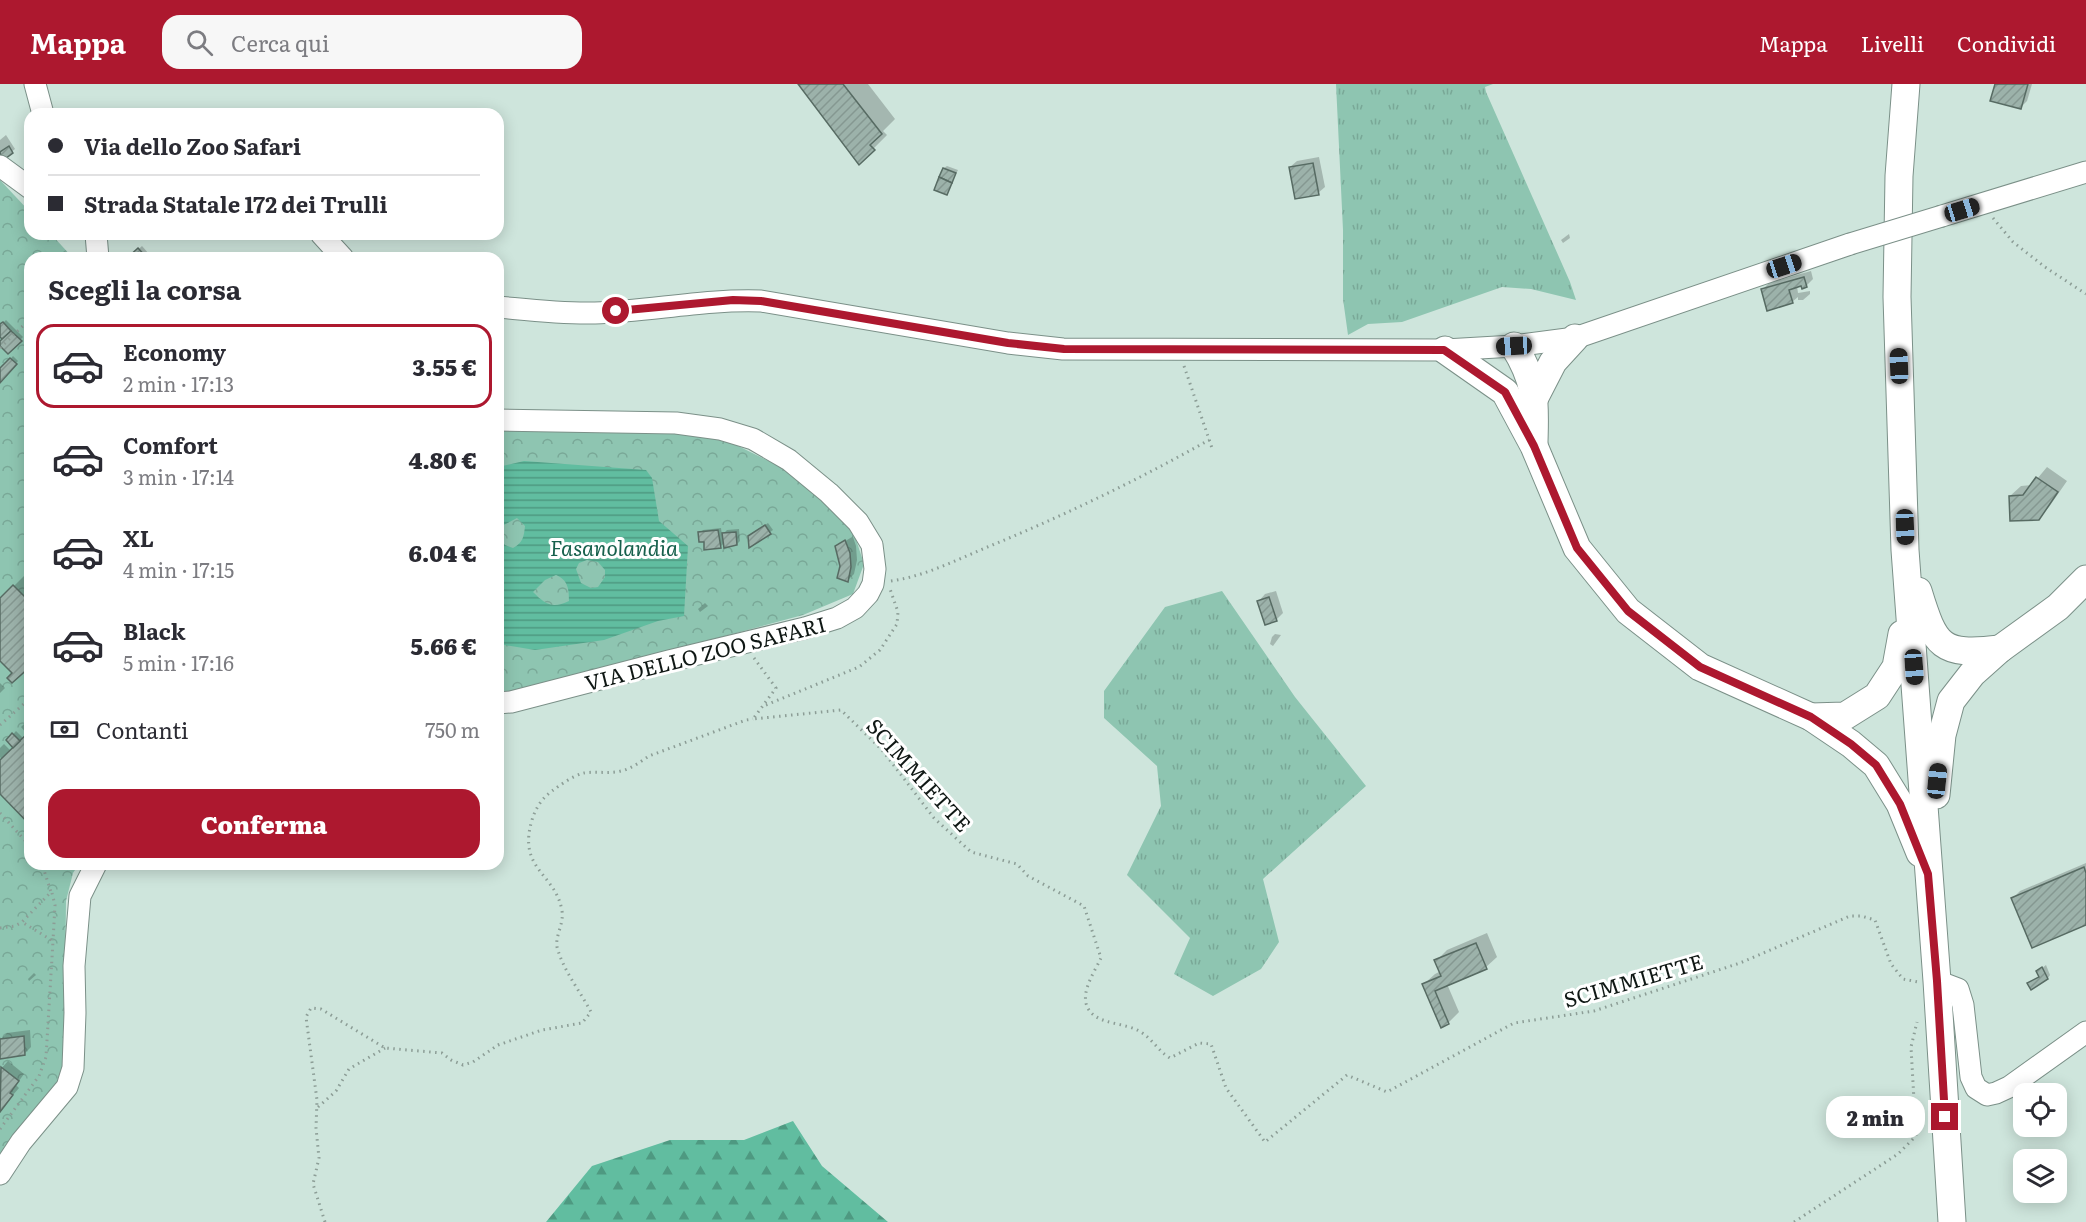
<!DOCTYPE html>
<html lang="it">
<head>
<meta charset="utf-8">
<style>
  body { margin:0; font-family:Literata,serif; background:#f7f7f7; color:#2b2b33; height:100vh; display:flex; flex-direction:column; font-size:22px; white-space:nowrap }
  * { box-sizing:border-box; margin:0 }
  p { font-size:20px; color:#7c7c81 }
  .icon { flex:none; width:33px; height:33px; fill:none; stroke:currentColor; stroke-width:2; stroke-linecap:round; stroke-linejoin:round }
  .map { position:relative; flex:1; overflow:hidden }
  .panel { position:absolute; left:24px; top:168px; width:480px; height:618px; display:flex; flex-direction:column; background:#fff; border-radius:18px; box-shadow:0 3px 15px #0003 }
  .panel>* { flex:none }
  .hud { position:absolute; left:24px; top:24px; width:480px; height:132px; border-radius:18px; box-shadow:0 3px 15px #0003; display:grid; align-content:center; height:132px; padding:0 24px; background:#fff }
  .fabs { position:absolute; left:2013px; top:999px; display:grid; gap:12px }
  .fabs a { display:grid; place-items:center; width:54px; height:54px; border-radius:12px; background:#fff; box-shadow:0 3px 15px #0003; font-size:30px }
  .end { position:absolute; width:27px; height:27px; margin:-14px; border:8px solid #ad182f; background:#fff; box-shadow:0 0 0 3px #fff }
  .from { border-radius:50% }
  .bubble { position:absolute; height:42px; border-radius:18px; background:#fff; box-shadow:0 3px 15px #0003; font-size:20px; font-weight:800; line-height:42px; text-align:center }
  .car { position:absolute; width:18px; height:36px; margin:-18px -9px; border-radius:8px; box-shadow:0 0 4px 2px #0007; background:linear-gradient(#222 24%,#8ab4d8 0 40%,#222 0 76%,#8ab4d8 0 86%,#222 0) }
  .hud b { display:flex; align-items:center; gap:21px; height:57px; font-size:22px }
  .hud b+b { border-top:2px solid #e1e1e2 }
  .hud i { width:15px; height:15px; background:#2b2b33 }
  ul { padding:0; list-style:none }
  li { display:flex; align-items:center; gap:18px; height:84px; margin:0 12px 9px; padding:0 12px; border:3px solid transparent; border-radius:18px }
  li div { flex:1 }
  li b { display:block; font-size:22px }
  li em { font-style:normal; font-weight:800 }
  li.on { border-color:#ad182f }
  li>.icon { width:54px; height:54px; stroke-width:1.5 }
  h2 { padding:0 24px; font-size:27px; line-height:72px }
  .pay { display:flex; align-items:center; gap:15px; height:66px; padding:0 24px; font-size:22px }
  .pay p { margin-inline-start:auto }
  .button { display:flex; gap:12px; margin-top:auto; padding:12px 24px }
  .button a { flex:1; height:69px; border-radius:18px; background:#ad182f; color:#fff; font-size:24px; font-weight:800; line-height:69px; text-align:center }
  header { display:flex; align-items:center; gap:36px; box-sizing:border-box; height:84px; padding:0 30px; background:#ad182f; color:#fff }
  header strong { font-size:28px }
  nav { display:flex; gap:33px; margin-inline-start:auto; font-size:21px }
  .search { width:420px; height:54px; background:#f7f7f7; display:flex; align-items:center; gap:15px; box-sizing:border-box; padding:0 21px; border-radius:18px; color:#7c7c81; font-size:22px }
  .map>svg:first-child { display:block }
  .grass { fill:url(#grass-tufts) }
  .forest { fill:url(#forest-firs) }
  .park { fill:url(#park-crowns) }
  .water { fill:url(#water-rules); fill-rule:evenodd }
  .shadow { fill:#0003 }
  .building { fill:url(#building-hatch); stroke:#576b63; stroke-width:1.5 }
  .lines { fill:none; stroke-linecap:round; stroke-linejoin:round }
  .minor-casing { stroke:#7b9088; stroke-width:23 }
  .major-casing { stroke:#7b9088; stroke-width:29 }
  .path { stroke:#8c9d96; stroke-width:3; stroke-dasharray:1.5 4.5; stroke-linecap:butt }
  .minor { stroke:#fff; stroke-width:21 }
  .major { stroke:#fff; stroke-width:27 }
  .minor-bridge-casing { stroke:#7b9088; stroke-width:23; stroke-linecap:butt }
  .minor-bridge { stroke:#fff; stroke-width:21 }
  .route { stroke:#ad182f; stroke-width:8 }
  .labels { text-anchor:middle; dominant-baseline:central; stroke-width:6; stroke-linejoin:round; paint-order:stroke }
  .park-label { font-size:21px; font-style:italic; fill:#16604c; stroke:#fff }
  .street-label { font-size:21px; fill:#0f1714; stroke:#fff }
</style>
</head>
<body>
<header>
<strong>Mappa</strong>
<div class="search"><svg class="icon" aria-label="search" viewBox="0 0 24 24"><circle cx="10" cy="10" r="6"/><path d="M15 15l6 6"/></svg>Cerca qui</div>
<nav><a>Mappa</a><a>Livelli</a><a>Condividi</a></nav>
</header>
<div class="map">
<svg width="2086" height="1138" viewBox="0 0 2086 1138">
  <defs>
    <pattern id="grass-tufts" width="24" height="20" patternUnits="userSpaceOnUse" patternTransform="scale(1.5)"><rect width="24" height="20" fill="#8ec5b1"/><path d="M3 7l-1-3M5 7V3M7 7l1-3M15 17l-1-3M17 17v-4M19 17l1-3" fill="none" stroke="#79a897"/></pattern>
    <pattern id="forest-firs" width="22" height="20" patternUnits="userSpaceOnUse" patternTransform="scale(1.5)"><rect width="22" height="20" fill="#61bda0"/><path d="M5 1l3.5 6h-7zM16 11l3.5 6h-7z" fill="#4e9981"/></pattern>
    <pattern id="park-crowns" width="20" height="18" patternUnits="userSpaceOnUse" patternTransform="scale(1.5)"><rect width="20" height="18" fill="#8ec5b1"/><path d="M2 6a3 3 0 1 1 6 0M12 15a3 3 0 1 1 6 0" fill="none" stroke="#79a897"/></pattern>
    <pattern id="water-rules" width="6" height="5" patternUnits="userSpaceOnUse" patternTransform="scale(1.5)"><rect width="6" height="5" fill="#61bda0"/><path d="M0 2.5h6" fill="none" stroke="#4e9981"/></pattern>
    <pattern id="building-hatch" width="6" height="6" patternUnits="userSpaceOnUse" patternTransform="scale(1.5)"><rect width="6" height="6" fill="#9cb2aa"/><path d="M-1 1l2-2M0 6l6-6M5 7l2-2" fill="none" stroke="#859891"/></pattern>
  </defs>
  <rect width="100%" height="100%" fill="#cee5dc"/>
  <!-- grass -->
  <g class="grass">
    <polygon points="1336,0 1493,0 1485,3 1486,8 1570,198 1576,216 1531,205 1502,203 1402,238 1368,240 1348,251 1343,215 1343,146"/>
    <polygon points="1222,507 1295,613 1366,702 1263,795 1279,858 1261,885 1213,912 1174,890 1190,854 1127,791 1161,722 1157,682 1104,634 1104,607 1165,523"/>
  </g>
  <!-- forest -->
  <polygon class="forest" points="793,1037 822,1082 888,1138 546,1138 592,1082 670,1056 744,1056"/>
  <!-- park -->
  <g class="park">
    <polygon points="0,96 30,128 30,150 51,150 73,174 30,174 30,780 79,780 73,789 66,817 64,992 51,1010 25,1036 0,1074"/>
    <polygon points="498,343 652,346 724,355 791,388 852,443 864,480 853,510 803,531 508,611 498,611"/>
  </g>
  <!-- water -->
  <path class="water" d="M524 377 646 386 652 394 659 437 688 462 684 532 658 537 604 556 535 566 498 560V451L505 461 513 464C523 459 524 452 525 442L517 434 498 444V383ZM587 476 598 478 605 486V493L598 503 591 504 581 499 576 485 579 479ZM556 491C568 496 569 505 569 517 552 525 545 520 533 508L545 496Z"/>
  <!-- shadow -->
  <g class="shadow">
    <polygon points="800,0 868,0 895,35 883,47 887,51 873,65"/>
    <polygon points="1996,0 2032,0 2027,17 2020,24"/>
    <polygon points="6,51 15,65 2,75 0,72 0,56"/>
    <polygon points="1319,73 1325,103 1318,109 1290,83 1297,77"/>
    <polygon points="947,82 958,86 946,110 944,84"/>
    <polygon points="1569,150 1570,154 1563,159 1561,156"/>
    <polygon points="142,162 149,170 145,174 129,174"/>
    <polygon points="1811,187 1813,195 1806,202 1802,201 1797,202 1798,209 1810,207 1810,210 1803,216 1798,216 1798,213 1792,218 1763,205 1769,199"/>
    <polygon points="6,236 23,253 8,268 0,260 4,255 0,251 0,242"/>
    <polygon points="13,272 18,277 0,297 0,287"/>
    <polygon points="2047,383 2067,397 2049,423 2038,434 2010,412 2021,402 2032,401"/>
    <polygon points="768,439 773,446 751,462 753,449"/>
    <polygon points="721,444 722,451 727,446 739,445 740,457 737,460 725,458 720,463 705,457 700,449 703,446"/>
    <polygon points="852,450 856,462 857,476 854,490 848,496 841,482 837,462 852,453"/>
    <polygon points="28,488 30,490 30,580 14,589 0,575 0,516"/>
    <polygon points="1276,507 1283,529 1276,536 1259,517 1265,510"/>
    <polygon points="705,519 708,522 700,528 698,525"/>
    <polygon points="1275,550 1281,551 1273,562 1270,560 1272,553"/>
    <polygon points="0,599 5,604 0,609"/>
    <polygon points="28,636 30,638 30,739 0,708 0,678 2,676 0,673 0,664 4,660 11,667 15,663 8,656 16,647 24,655 28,651 21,643"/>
    <polygon points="2086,779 2086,839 2013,814 2020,807"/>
    <polygon points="1487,849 1497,873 1486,883 1447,900 1459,928 1448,939 1424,900 1435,890 1441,887 1436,877 1447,866"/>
    <polygon points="2046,881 2050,891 2048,894 2032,897 2040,892 2041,885"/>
    <polygon points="34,889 36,891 29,897 28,895"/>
    <polygon points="30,946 31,963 24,970 0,974 0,953 1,955 7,949"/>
    <polygon points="8,977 24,990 16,1001 19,1004 0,1026 0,986"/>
  </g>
  <!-- building -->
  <g class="building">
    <polygon points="798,0 843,0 882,50 870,61 875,66 859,81"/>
    <polygon points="1995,0 2028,0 2021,25 1990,17"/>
    <polygon points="9,62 13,69 2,77 0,68"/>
    <polygon points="1313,79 1319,111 1295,115 1289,83"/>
    <polygon points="943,84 956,89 952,99 939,93"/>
    <polygon points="939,93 952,99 947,111 934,106"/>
    <polygon points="138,164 147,174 127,174"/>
    <polygon points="1804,193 1807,203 1802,205 1801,202 1789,206 1793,219 1767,227 1761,205"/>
    <polygon points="3,238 11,247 2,255 0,253 0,240"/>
    <polygon points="11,247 22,257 8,270 0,262 0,257"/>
    <polygon points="10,274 17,280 0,299 0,284"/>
    <polygon points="2036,393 2058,408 2039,436 2010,437 2009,412 2023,411"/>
    <polygon points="765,441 771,450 749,464 748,452"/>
    <polygon points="718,446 721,464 704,466 704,458 699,458 698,448"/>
    <polygon points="736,448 737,461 724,464 722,449"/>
    <polygon points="845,456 850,469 851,483 848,498 837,494 840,482 835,462"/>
    <polygon points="13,501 30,518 30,583 12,599 7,594 12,589 0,577 0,514"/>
    <polygon points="1269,513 1277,537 1265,541 1257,517"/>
    <polygon points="30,647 30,741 0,710 0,676"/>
    <polygon points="12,649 20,657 13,664 6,656"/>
    <polygon points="2084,783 2086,789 2086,841 2032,864 2011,814"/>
    <polygon points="1476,859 1487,885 1435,907 1449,940 1441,944 1422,900 1441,892 1434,876"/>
    <polygon points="2042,883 2048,895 2031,906 2027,899 2039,893 2036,887"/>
    <polygon points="24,952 25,971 0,975 0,955"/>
    <polygon points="1,983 19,997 10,1009 13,1011 0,1028"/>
  </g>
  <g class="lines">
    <!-- minor casing -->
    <g class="minor-casing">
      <g id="minor">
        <polyline points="35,0 43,30"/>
        <polyline points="0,82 30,104"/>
        <polyline points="1942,132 2086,88"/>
        <polyline points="96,150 98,174"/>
        <polyline points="321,150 343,174"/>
        <path d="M498 223C530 226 562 230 595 229 651 227 705 215 761 217L1008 259 1063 265 1445 266 1514 262 1575 254 1850 160"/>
        <polyline points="498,336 676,339 720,345 753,355 789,376 829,409 858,438 872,461 875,485 873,500 868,510 855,524 837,534 805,544 669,577 511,618 498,619"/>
        <polyline points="1937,897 1958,905 1963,921 1971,993 1976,1004 1987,1011 1996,1009 2009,1003 2086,948"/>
        <polyline points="0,1090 21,1058 67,1003 73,984 75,929 74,882 80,812 96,780"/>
      </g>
    </g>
    <!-- major casing -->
    <g class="major-casing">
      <g id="major">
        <polyline points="1906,0 1899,92 1897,213 1905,466 1937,897 1952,1138"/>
        <path d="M1514 262C1537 299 1535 317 1534 358"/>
        <polyline points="1445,266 1505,308 1534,362 1577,464 1628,527 1700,583 1811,633 1851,660 1876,681 1900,720 1920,769"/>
        <polyline points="1535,313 1553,278 1575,254"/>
        <path d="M1918 507C1935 563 1941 572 2000 565"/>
        <polyline points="1811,633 1845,632 1877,612 1896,583 1902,550"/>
        <polyline points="1936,711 1942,651 1951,617 1972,590 2000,565 2058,523 2086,495"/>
      </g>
    </g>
    <!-- path -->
    <g class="path">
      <polyline points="1993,134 2013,158 2045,183 2086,210"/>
      <polyline points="0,264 30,235"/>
      <polyline points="1184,282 1213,367"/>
      <path d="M891 497C926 492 958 475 990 462 1065 431 1138 396 1209 356"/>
      <path d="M754 574 776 604 753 635 841 626 882 666 934 734 971 768 1017 780 1028 792 1084 822 1101 874C1093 891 1074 917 1095 932 1106 940 1127 940 1139 947 1152 954 1157 966 1170 974L1199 959 1211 960 1226 1004 1265 1058 1347 991 1387 1008 1514 939 1594 927 1740 879 1850 832H1861L1875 836 1891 880 1903 895 1918 898"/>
      <polyline points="766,621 859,583 880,566 897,540 898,528 890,505"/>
      <polyline points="0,641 26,618 30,619"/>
      <polyline points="0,729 30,762"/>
      <polyline points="52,809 55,821 53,857"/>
      <polyline points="0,844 15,842 22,838 51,808 42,780"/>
      <polyline points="318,1023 336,1007 349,985 385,964"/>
      <polyline points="0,1045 39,992 46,973 53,857 22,838"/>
      <path d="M325 1138 313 1100 319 1074 316 1044 317 1016 306 933 311 924 321 925 385 964 442 969 451 976 463 981 473 978 498 961 542 946 582 939 591 928C580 907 563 886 557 863 555 852 564 840 562 827 556 789 517 786 532 736 535 725 542 714 552 707 560 701 574 691 584 689 596 687 609 690 621 687 631 685 640 678 649 672L746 636 753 635"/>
      <polyline points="1794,1138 1898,1070 1916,1052 1911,963 1917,938"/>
    </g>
    <!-- minor -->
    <use href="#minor" class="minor"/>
    <!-- major -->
    <use href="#major" class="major"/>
    <!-- minor-bridge casing -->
    <g class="minor-bridge-casing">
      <polyline id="minor-bridge" points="1850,160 1942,132"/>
    </g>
    <!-- minor-bridge -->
    <use href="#minor-bridge" class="minor-bridge"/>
  </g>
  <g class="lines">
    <!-- route -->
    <polyline class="route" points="616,227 733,216 761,217 1008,259 1064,265 1444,266 1505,308 1534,362 1577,464 1628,527 1700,583 1811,633 1851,660 1876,681 1900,720 1928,790 1937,897 1945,1033"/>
  </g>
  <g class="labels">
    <!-- park labels -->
    <g class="park-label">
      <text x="614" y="462">Fasanolandia</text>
    </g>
    <!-- street labels -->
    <g class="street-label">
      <text transform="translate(705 568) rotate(-14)">VIA DELLO ZOO SAFARI</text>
      <text transform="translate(920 690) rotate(48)">SCIMMIETTE</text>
      <text transform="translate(1633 895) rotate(-16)">SCIMMIETTE</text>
    </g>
  </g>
</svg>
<div class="fabs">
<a><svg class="icon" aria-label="locate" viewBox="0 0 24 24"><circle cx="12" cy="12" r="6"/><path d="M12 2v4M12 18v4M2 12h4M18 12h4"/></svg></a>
<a><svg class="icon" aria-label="layers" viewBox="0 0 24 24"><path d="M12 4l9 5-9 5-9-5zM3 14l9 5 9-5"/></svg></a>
</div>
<i class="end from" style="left:616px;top:227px"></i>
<i class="end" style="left:1945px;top:1033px"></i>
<div class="bubble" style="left:1826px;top:1012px;width:99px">2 min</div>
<i class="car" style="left:1962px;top:126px;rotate:73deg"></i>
<i class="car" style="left:1784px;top:182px;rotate:72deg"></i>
<i class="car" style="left:1514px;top:262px;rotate:267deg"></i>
<i class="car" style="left:1899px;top:282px;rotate:358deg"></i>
<i class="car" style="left:1905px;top:443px;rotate:178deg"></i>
<i class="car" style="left:1914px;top:583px;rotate:176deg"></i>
<i class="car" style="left:1937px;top:697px;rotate:6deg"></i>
<div class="hud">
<b><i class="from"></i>Via dello Zoo Safari</b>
<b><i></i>Strada Statale 172 dei Trulli</b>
</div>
<section class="panel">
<h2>Scegli la corsa</h2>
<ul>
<li class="on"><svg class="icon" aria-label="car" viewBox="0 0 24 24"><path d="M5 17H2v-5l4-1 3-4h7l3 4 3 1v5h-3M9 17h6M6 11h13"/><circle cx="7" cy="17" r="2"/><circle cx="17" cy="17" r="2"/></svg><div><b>Economy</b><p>2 min · 17:13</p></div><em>3.55 €</em></li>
<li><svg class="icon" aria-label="car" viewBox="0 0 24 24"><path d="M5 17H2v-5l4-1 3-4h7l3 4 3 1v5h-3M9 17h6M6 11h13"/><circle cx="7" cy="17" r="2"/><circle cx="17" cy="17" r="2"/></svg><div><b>Comfort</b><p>3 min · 17:14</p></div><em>4.80 €</em></li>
<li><svg class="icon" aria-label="car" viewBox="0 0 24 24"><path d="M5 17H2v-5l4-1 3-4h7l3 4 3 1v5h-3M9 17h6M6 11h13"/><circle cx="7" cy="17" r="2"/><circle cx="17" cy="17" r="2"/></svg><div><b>XL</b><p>4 min · 17:15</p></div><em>6.04 €</em></li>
<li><svg class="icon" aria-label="car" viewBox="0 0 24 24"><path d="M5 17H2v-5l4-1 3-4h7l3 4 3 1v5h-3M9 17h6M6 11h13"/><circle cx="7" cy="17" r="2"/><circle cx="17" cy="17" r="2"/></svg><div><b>Black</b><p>5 min · 17:16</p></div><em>5.66 €</em></li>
</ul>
<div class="pay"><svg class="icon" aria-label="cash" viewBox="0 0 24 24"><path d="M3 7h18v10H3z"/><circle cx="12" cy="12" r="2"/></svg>Contanti<p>750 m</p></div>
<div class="button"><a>Conferma</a></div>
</section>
</div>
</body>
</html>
